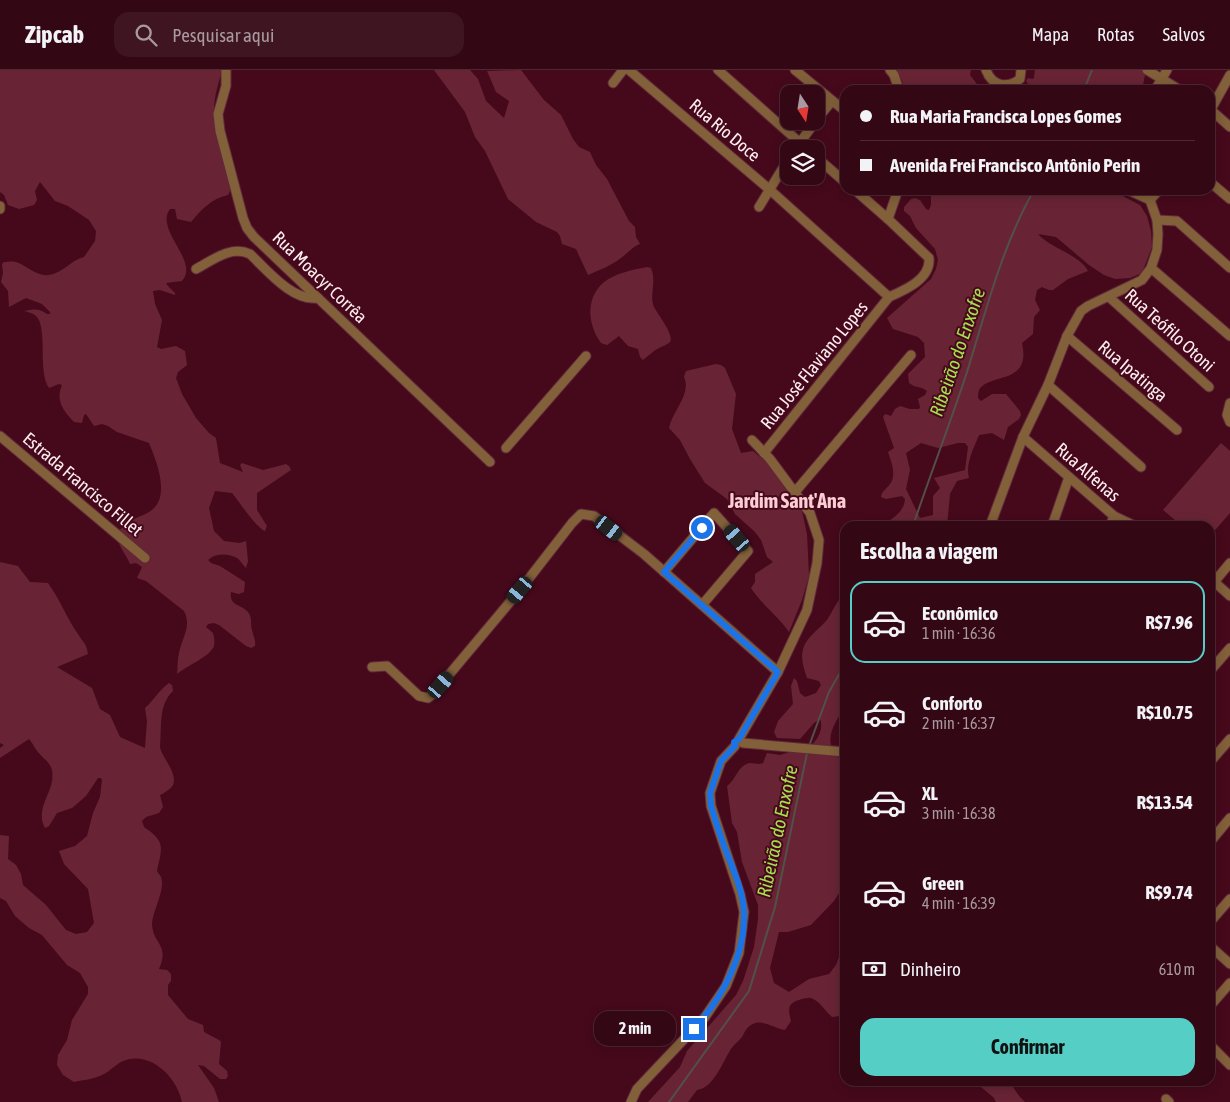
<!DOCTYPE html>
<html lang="pt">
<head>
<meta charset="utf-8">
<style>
  body { margin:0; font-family:"Asap Condensed",sans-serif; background:#3f1522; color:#f1f3f6; height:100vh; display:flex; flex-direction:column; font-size:19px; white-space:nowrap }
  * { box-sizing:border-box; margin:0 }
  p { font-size:16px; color:#a999a0 }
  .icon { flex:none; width:28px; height:28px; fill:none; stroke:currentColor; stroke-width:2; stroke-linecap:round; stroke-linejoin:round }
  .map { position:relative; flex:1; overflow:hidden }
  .panel { position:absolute; left:840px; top:451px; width:375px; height:565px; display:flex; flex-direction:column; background:#340715; border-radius:15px; box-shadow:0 2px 12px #0003,0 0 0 1px #4e2834 }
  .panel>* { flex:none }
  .top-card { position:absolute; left:840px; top:15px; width:375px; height:110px; border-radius:15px; box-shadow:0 2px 12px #0003,0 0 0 1px #4e2834; display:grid; align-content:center; height:110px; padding:0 20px; background:#340715 }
  .needle { width:32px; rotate:168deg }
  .tools { position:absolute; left:780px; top:15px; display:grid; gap:10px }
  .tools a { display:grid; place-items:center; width:45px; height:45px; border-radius:10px; background:#340715; box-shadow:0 2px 12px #0003,0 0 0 1px #4e2834; font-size:25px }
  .end { position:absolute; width:22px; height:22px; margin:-11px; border:6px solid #1a73e8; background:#fff; box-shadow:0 0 0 2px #fff }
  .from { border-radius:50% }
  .bubble { position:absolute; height:35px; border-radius:15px; background:#340715; box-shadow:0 2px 12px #0003,0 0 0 1px #4e2834; font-size:16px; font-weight:700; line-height:35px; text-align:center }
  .car { position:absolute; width:15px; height:30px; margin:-15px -8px; border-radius:6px; box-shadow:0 0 4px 1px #0007; background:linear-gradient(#222 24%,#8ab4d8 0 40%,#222 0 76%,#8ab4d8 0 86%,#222 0) }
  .top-card b { display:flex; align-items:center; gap:18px; height:48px; font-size:19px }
  .top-card b+b { border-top:1px solid #4e2834 }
  .top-card i { width:12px; height:12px; background:#f1f3f6 }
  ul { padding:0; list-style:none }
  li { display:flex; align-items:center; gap:15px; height:82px; margin:0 10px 8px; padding:0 10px; border:2px solid transparent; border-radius:15px }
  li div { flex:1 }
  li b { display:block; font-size:19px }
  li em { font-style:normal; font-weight:700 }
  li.on { border-color:#55cec5 }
  li>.icon { width:45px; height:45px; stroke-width:1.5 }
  h2 { padding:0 20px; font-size:22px; line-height:60px }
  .pay { display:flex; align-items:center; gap:12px; height:55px; padding:0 20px; font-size:19px }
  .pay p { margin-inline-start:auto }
  .button { display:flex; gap:10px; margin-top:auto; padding:10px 20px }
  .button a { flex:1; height:58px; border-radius:15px; background:#55cec5; color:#111; font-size:20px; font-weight:700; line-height:58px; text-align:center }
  header { display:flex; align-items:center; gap:30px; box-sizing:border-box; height:70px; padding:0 25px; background:#340715; border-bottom:1px solid #4e2834 }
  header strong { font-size:24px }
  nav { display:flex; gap:28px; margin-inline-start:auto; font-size:18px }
  .search { width:350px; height:45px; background:#3f1522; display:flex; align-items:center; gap:12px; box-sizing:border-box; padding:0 18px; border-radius:15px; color:#a999a0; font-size:19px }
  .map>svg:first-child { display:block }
  .green { fill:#682435; fill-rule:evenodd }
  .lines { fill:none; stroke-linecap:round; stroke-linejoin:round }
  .stream { stroke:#525149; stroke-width:2 }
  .minor-casing { stroke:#60293a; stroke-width:11 }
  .minor { stroke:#81603a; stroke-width:9 }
  .route { stroke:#1a73e8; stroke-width:6 }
  .labels { text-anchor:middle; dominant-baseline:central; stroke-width:4; stroke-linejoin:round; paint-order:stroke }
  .street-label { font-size:18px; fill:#feeef0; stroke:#46091c }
  .water-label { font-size:19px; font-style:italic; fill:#a7e04f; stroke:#46091c }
  .quarter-label { font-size:20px; font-weight:bold; fill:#fdcdd4; stroke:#46091c }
</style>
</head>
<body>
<header>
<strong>Zipcab</strong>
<div class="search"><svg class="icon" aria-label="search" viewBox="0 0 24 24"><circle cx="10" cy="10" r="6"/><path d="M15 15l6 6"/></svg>Pesquisar aqui</div>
<nav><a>Mapa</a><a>Rotas</a><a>Salvos</a></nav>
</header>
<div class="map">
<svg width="1230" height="1032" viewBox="0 0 1230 1032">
  <rect width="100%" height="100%" fill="#46091c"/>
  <!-- green -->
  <g class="green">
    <path d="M0 0H222C218 15 213 30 214 46 215 65 239 109 228 125 211 129 202 139 191 152L177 149 175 139H170C154 160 200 191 182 211L166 213 168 216 175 223V225L160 220 153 221 155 234 162 250 157 277 161 279 176 276 185 281 187 295 178 302 176 308 182 324 196 348 209 363 216 368 220 393 243 402 240 395 242 393 263 400 286 394 289 396 291 400 257 423V440L267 456 265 461C256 458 239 431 232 423L215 421 209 438 214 461 224 471 240 473 246 471 248 491 246 498C243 495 240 490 237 488 228 483 215 483 208 490L211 493 220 496 245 512 244 522 239 524 231 522C229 536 241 534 247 541 253 547 250 553 252 560 253 566 256 569 255 576L251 578 246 576 219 555 214 553 208 554 206 557 213 563C214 567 215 572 214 576 210 587 186 596 177 604 178 597 177 590 179 583 182 568 192 556 184 541L146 511 137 508 142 497 136 493 130 494C126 483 116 475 117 462 122 458 127 454 133 450 139 446 148 444 153 439 170 424 156 390 149 373L117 362 108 356 102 354 94 356 86 344 84 345 82 353 74 352C64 341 55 331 62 315L59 314 49 318C37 301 49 256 35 245 32 243 28 242 24 241 34 239 39 238 47 244H50V242L42 234 26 228 9 237 8 221 1 212 3 203 2 194 4 192C7 192 12 191 16 192 26 195 37 207 49 205 63 203 71 190 84 187L95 171 96 161 89 150 68 136 55 131 40 112 35 121 37 130 34 135 19 139 8 135 4 125 0 122Z"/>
    <path d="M434 0H470L478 9 486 31 504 48 509 31 496 22 487 1 521 0 544 30 561 45 573 69 579 77 590 82 596 95 607 109 629 151 635 157 636 167 640 174C632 177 628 183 621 188 611 196 599 200 588 205L576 179 562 174 560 166 557 162 536 152 508 129 485 81 475 67 465 42Z"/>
    <polygon points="897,0 971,0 970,5 977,14 992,20 906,20"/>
    <polygon points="1035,0 1146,0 1142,20 1038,20 1030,17 1026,11 1028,8 1033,9 1034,7"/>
    <path d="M931 120H1111L1140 135 1147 146 1151 161 1152 177 1142 203 1130 208 1115 209 1104 205 1089 195 1056 167 1038 164C1050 178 1080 185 1088 201L1068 209 1053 220H1049L1042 217 1037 220 1035 230 1040 240 1034 247 1033 264 1022 273C1023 278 1024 284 1023 289 1020 312 987 305 979 320 978 323 978 326 978 328L981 331 992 324H1006L1020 341 1021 345 1019 349 1008 357 1004 370 992 363 979 365C974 378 965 394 969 408L957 411 950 424 947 456H882C892 448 904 443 905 429L902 426 886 429 881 427C882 420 886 420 890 414 897 405 891 391 888 382L894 378 883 347 885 344 891 346 895 339 900 336 910 339H919L920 337 918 329 925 325 927 321C921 316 915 318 909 313L908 304 925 287 924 273 918 267 893 259 887 248 931 209 936 199 938 190 935 179 916 158 910 146 904 141V137L911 129 915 128 920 130 926 139 929 140 931 135ZM921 373 938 378 958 373H965L968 377 965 400 934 408 940 418 933 426V445L920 448 906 419 910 400 906 383Z"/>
    <path d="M647 197 651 198C657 213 649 224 654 237 657 243 675 266 670 272 667 275 662 276 659 278 653 281 648 286 643 290L640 287 638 279 628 276 619 266 607 275 601 273C588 255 585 229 603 213 615 203 632 200 647 197Z"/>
    <path d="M716 294 721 295 725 298 736 324 732 359 741 383 753 381 770 395 802 441 807 464 809 506 802 530 789 562C778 546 761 534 751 518L755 512V504L773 492 767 487 761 470 755 462 735 444 727 429 705 413 690 389 680 370 669 358C672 341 692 324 684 307L686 301Z"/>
    <polygon points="1221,373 1230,381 1230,443 1210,466 1210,456 1182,456 1163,440"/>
    <path d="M0 492 18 496 30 512 48 513C61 531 66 547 78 564 84 574 86 572 88 584L57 597 92 618 100 639 110 645 120 667 145 678 147 651 145 638C154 630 159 620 169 613L172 615 173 621C158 635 162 657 160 677 162 688 178 703 173 715 171 719 164 723 160 725L163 737 159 743 146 747 142 751 144 757C166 772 162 777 157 801 158 803 160 805 161 807 166 819 152 842 152 854 153 875 170 874 159 899L167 900 171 904V911L168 915V925L188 949 203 955 204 962 219 970 221 972 219 994 227 1001 228 1006 226 1009H220L204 996 198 995 214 1018 219 1032H182C177 1007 150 980 123 991 116 994 110 1001 104 1004 95 1009 83 1010 74 1012L63 1005 57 995 58 985 67 970 72 950 88 924V917L80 903 67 895 42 865 29 858 15 846 6 831 0 828V765L9 766 8 789 16 795 21 804 23 815 46 835 66 860 76 864 87 862 94 853 88 819 64 794 59 781 75 776 87 766 93 743 100 727 102 710 101 708H98L86 726 72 738 57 743 49 756 45 758C33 736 59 719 51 697 48 691 42 687 38 682 34 678 33 673 29 669L0 688V678L4 675 0 673Z"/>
    <path d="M845 524V637C838 648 826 664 832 678 836 686 843 691 845 699V814L834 831 811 855 788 862H779L770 898 774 913 789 922 809 909 829 904 836 895 843 876 845 874V948L840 946 832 947C825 941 820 931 811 928 806 927 792 931 790 936 788 940 790 947 791 951L785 960C776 959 764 950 755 953 747 956 746 960 742 967 739 971 734 974 731 979 723 991 714 1018 697 1020L688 1032H648L680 997 687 981 736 925 743 911 754 877 758 849V835L742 792 737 762 732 753 727 716C736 710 738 695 750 693 755 693 758 695 763 693L767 683 780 685 811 676C818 669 824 658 820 649L814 653 800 669 777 668 774 662 778 651 793 634 791 616 794 608 797 611 800 623 805 627 816 623 821 615 819 611 807 608C802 594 798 580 810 567 815 561 822 556 827 550 833 541 836 531 845 524Z"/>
    <polygon points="974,1011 1009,1011 1019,1026 1025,1032 996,1032 994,1028"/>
  </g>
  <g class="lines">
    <!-- stream -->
    <g class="stream">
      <polyline points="1084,20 1092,0"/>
      <path d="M913 456C930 405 950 354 967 302 986 241 1002 176 1034 120"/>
      <polyline points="809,676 829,622 845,594"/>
      <polyline points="669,1032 749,921 775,837 807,683"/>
    </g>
    <!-- minor casing -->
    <g class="minor-casing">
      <g id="minor">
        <polyline points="226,0 226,16 218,44 220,61 243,148 247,158 254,167 490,392"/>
        <polyline points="629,0 769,119 889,227"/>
        <polyline points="718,0 807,79"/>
        <polyline points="795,0 845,41"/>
        <polyline points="890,0 894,5 899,20"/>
        <path d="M986 0C992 16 1007 19 1020 9L1021 0"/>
        <polyline points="1147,0 1180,20"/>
        <polyline points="613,13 623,0"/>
        <polyline points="1155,20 1167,0"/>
        <polyline points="1210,39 1230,57"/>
        <polyline points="1210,41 1230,5"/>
        <polyline points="816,50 832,31"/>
        <polyline points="795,79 816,51"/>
        <polyline points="816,87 845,112"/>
        <polyline points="1210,112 1230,129"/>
        <polyline points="855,120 888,149"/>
        <polyline points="1150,130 1159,120"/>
        <polyline points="0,136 0,139"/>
        <polyline points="759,137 789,88"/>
        <polyline points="1157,150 1177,151 1230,198"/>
        <polyline points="1151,198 1230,266"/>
        <path d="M196 199C213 190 231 175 250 184 267 200 293 232 318 228"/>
        <path d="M889 227C905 220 931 209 929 188L888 149 898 120"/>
        <polyline points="1109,227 1209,317"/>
        <polyline points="1067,266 1177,360"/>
        <polyline points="1048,315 1141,397"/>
        <polyline points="1230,333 1227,345 1230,352"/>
        <polyline points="0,366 145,488"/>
        <polyline points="1023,367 1114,446 1135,456"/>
        <polyline points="506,378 586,286"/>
        <polyline points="764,383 889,227"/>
        <polyline points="795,422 911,285"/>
        <polyline points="990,456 1023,367 1048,315 1067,266 1081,241 1088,236 1142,210 1151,198 1157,180 1158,164 1157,150 1150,130 1128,120"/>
        <polyline points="1052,456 1069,407"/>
        <polyline points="1110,456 1114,446"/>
        <polyline points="664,502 714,443 748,481 702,535"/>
        <polyline points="1210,508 1230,526"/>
        <polyline points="1210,517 1230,493"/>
        <polyline points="372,597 387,596 419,626 428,628 432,625 520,520 572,453 581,444 594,446 644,484 778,602"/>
        <polyline points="1210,601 1230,578"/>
        <polyline points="739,669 778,602 807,540 817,493 819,470 810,443 770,389 752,370"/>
        <polyline points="743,673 845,682"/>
        <polyline points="1210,692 1230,669"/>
        <polyline points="1210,772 1230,748"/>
        <polyline points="1210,852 1230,829"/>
        <polyline points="1210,876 1230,894"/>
        <polyline points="1210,936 1230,913"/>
        <polyline points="1210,975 1230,995"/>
        <polyline points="1166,1029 1169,1032"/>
        <polyline points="631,1032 637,1019 705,947 726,916 739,883 744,842 740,824 711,736 710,723 721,691 735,676"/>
      </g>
    </g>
    <!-- minor -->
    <use href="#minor" class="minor"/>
  </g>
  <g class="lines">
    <!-- route -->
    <path class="route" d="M694 959C722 928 746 885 744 842 743 819 731 795 723 773 719 761 715 749 711 736L710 723 721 691 735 676 734 672 739 669 778 602 664 502 702 458"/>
  </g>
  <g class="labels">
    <!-- street labels -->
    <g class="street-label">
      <text transform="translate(725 60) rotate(40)">Rua Rio Doce</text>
      <text transform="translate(320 207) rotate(44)">Rua Moacyr Corrêa</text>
      <text transform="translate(1170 260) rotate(42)">Rua Teófilo Otoni</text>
      <text transform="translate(814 295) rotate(-51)">Rua José Flaviano Lopes</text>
      <text transform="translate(1133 301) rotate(40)">Rua Ipatinga</text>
      <text transform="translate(1088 402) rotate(41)">Rua Alfenas</text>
      <text transform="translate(83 414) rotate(40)">Estrada Francisco Fillet</text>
    </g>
    <!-- water labels -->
    <g class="water-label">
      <text transform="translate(957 282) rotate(-71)">Ribeirão do Enxofre</text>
      <text transform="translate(777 761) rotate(-78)">Ribeirão do Enxofre</text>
    </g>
    <!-- quarter labels -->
    <g class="quarter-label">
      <text x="787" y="430">Jardim Sant'Ana</text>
    </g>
  </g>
</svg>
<div class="tools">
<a><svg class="needle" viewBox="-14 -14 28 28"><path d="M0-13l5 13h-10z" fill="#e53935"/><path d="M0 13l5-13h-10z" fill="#a999a0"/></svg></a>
<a><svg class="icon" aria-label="layers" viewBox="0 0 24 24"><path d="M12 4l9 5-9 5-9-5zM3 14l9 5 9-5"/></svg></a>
</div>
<i class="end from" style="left:702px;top:458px"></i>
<i class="end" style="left:694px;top:959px"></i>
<div class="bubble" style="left:594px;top:941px;width:82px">2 min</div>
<i class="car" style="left:609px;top:458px;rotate:128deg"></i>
<i class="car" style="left:737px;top:468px;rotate:319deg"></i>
<i class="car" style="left:520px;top:520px;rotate:220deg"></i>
<i class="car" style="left:441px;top:615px;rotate:41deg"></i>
<div class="top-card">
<b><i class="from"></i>Rua Maria Francisca Lopes Gomes</b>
<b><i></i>Avenida Frei Francisco Antônio Perin</b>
</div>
<section class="panel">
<h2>Escolha a viagem</h2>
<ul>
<li class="on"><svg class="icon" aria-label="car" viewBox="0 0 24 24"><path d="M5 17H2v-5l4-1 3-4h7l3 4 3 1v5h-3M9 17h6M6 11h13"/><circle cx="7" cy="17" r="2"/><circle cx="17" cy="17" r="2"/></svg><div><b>Econômico</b><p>1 min · 16:36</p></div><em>R$7.96</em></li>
<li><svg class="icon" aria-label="car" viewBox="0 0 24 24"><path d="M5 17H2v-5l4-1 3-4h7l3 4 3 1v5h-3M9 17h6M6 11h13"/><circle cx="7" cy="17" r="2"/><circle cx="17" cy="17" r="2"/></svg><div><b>Conforto</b><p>2 min · 16:37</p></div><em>R$10.75</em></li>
<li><svg class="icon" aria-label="car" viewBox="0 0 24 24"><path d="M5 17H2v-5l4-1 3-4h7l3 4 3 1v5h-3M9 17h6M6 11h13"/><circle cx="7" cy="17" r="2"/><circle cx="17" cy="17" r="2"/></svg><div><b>XL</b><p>3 min · 16:38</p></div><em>R$13.54</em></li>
<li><svg class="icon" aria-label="car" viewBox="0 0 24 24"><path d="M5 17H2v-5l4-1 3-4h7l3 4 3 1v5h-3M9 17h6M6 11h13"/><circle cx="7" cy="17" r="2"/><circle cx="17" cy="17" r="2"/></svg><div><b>Green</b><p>4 min · 16:39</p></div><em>R$9.74</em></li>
</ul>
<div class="pay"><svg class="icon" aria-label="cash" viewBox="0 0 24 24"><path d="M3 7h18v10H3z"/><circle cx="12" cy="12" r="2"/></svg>Dinheiro<p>610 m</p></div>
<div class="button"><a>Confirmar</a></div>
</section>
</div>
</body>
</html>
